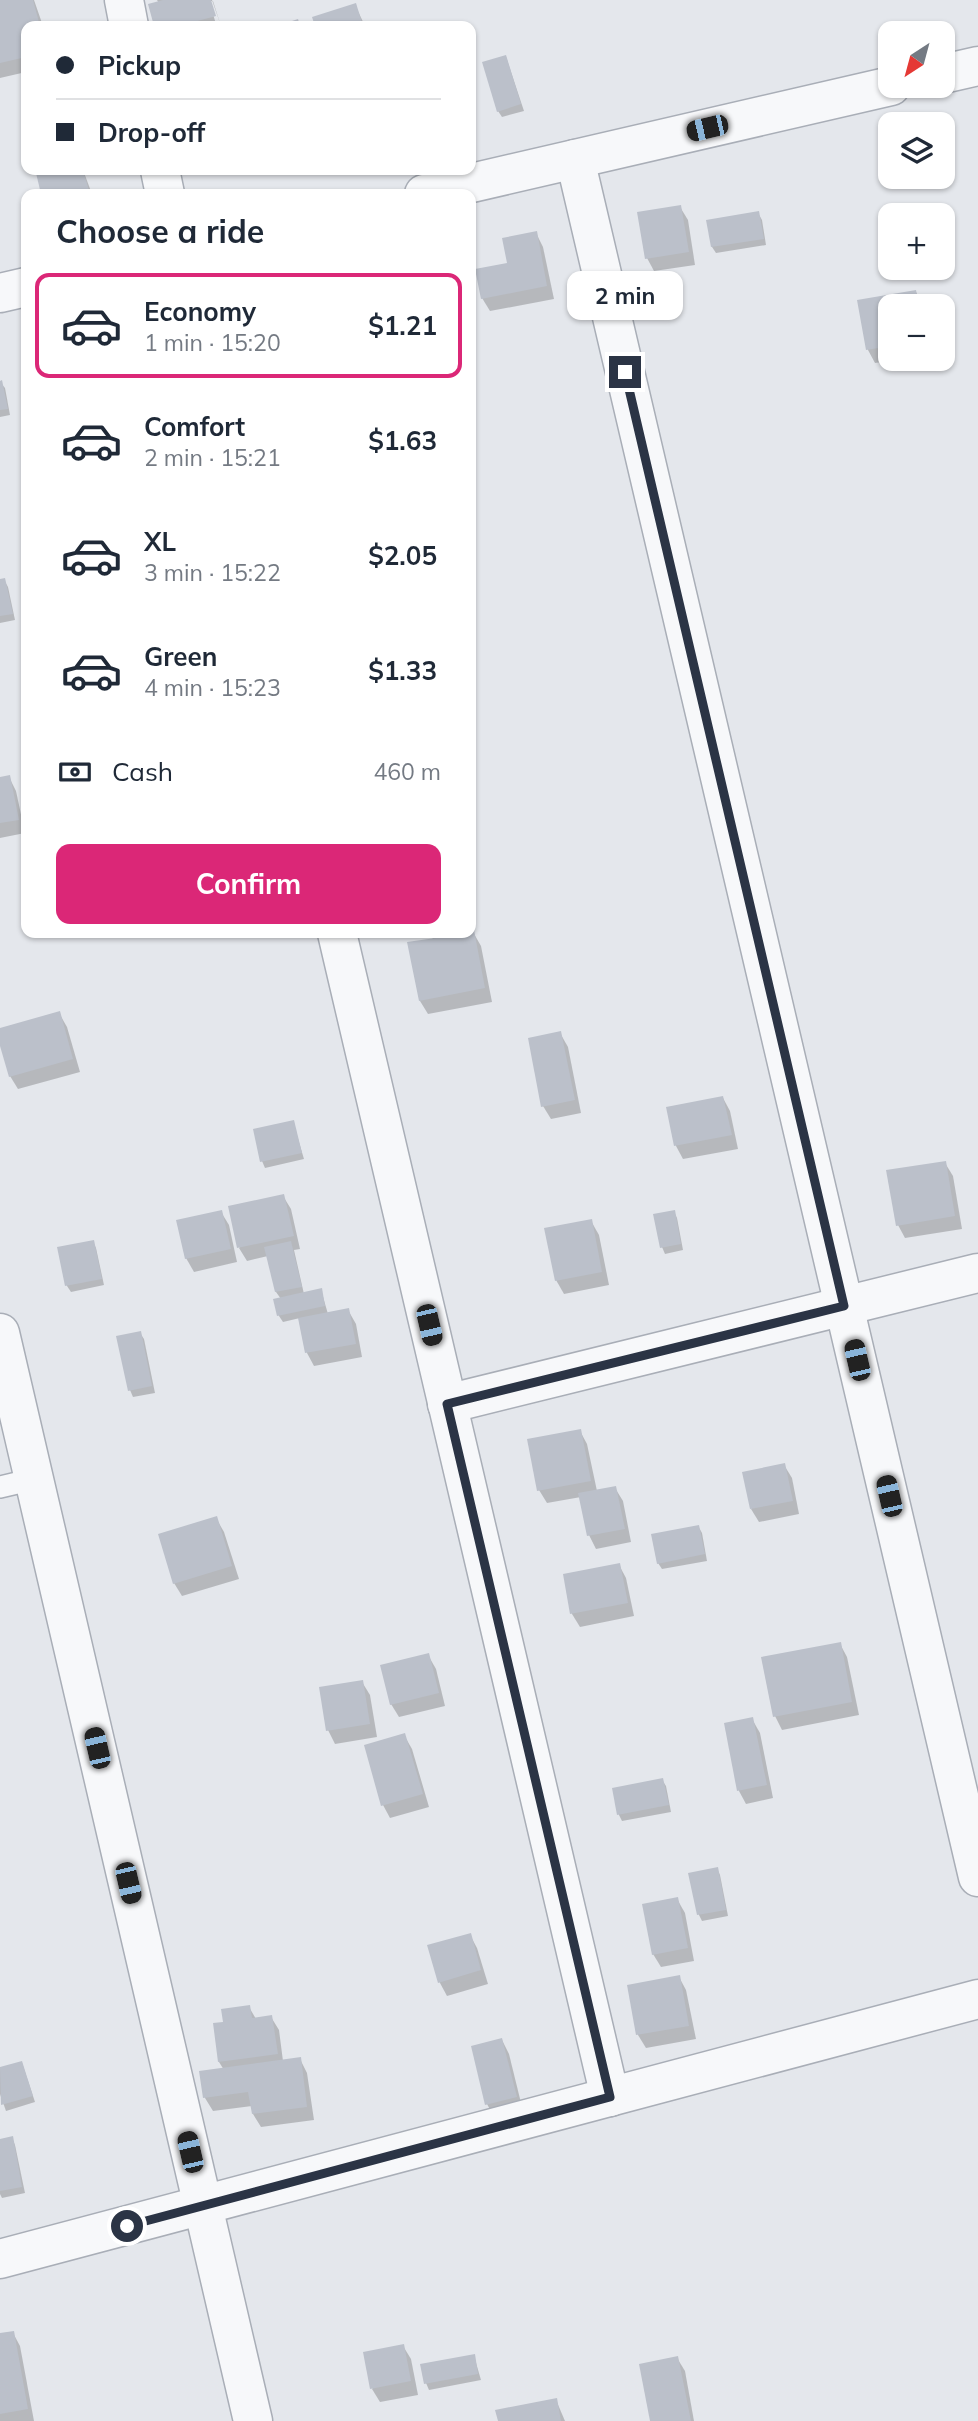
<!DOCTYPE html>
<html lang="en">
<head>
<meta charset="utf-8">
<style>
  body { margin:0; font-family:Mulish,sans-serif; background:#f6f6f7; color:#1f2937; height:100vh; display:flex; flex-direction:column; font-size:26px; white-space:nowrap }
  * { box-sizing:border-box; margin:0 }
  p { font-size:23px; color:#747a83 }
  .icon { flex:none; width:38px; height:38px; fill:none; stroke:currentColor; stroke-width:2; stroke-linecap:round; stroke-linejoin:round }
  .map { position:relative; flex:1; overflow:hidden }
  .side { position:absolute; left:21px; top:189px; width:455px; height:749px; display:flex; flex-direction:column; background:#fff; border-radius:14px; box-shadow:0 2px 5px #0004 }
  .side>* { flex:none }
  .top-card { position:absolute; left:21px; top:21px; width:455px; height:154px; border-radius:14px; box-shadow:0 2px 5px #0004; display:grid; align-content:center; height:154px; padding:0 35px; background:#fff }
  .needle { width:46px; rotate:216deg }
  .fabs { position:absolute; left:878px; top:21px; display:grid; gap:14px }
  .fabs a { display:grid; place-items:center; width:77px; height:77px; border-radius:14px; background:#fff; box-shadow:0 2px 5px #0004; font-size:35px }
  .end { position:absolute; width:32px; height:32px; margin:-16px; border:9px solid #2b3445; background:#fff; box-shadow:0 0 0 4px #fff }
  .from { border-radius:50% }
  .bubble { position:absolute; height:49px; border-radius:14px; background:#fff; box-shadow:0 2px 5px #0004; font-size:23px; font-weight:700; line-height:49px; text-align:center }
  .car { position:absolute; width:21px; height:42px; margin:-21px -10px; border-radius:9px; box-shadow:0 0 5px 2px #0007; background:linear-gradient(#222 24%,#8ab4d8 0 40%,#222 0 76%,#8ab4d8 0 86%,#222 0) }
  .top-card b { display:flex; align-items:center; gap:24px; height:66px; font-size:26px }
  .top-card b+b { border-top:2px solid #e0e1e3 }
  .top-card i { width:18px; height:18px; background:#1f2937 }
  ul { padding:0; list-style:none }
  li { display:flex; align-items:center; gap:21px; height:105px; margin:0 14px 10px; padding:0 21px; border:4px solid transparent; border-radius:14px }
  li div { flex:1 }
  li b { display:block; font-size:26px }
  li em { font-style:normal; font-weight:700 }
  li.on { border-color:#db2777 }
  li>.icon { width:63px; height:63px; stroke-width:1.5 }
  h2 { padding:0 35px; font-size:32px; line-height:84px }
  .pay { display:flex; align-items:center; gap:18px; height:77px; padding:0 35px; font-size:26px }
  .pay p { margin-inline-start:auto }
  .action { display:flex; gap:14px; margin-top:auto; padding:14px 35px }
  .action a { flex:1; height:80px; border-radius:14px; background:#db2777; color:#fff; font-size:28px; font-weight:700; line-height:80px; text-align:center }
  .map>svg:first-child { display:block }
  .shadow { fill:#0003; fill-rule:evenodd }
  .building { fill:#bbc0ca }
  .lines { fill:none; stroke-linecap:round; stroke-linejoin:round }
  .service-casing { stroke:#a9aeb7; stroke-width:24 }
  .minor-casing { stroke:#a9aeb7; stroke-width:41 }
  .service { stroke:#f7f8fa; stroke-width:21 }
  .minor { stroke:#f7f8fa; stroke-width:38 }
  .route { stroke:#2b3445; stroke-width:9 }
</style>
</head>
<body>
<div class="map">
<svg width="978" height="2421" viewBox="0 0 978 2421">
  <rect width="100%" height="100%" fill="#e4e7ec"/>
  <!-- shadow -->
  <g class="shadow">
    <polygon points="5,0 34,0 43,26 26,26 26,72 0,78 0,1"/>
    <path d="M157 0H212L221 26H156L150 6 159 3ZM209 1H213L220 23 216 24Z"/>
    <polygon points="355,5 365,26 317,26 314,18"/>
    <polygon points="506,57 524,111 502,117 498,111"/>
    <polygon points="55,170 83,170 92,194 43,194 38,174"/>
    <polygon points="680,207 688,220 695,265 654,271 647,258"/>
    <polygon points="758,213 762,220 766,245 716,253 712,247 708,222"/>
    <polygon points="536,233 543,247 554,299 490,311 482,298"/>
    <polygon points="916,292 923,306 891,306 891,359 901,359 875,363 868,350 859,302"/>
    <polygon points="0,382 5,388 10,415 0,417"/>
    <polygon points="4,580 8,587 15,620 0,623 0,581"/>
    <polygon points="9,777 16,791 25,833 0,838 0,779"/>
    <polygon points="473,932 481,946 492,1002 428,1014 420,1001 409,944 433,939 429,933"/>
    <polygon points="59,1013 67,1027 80,1072 18,1089 10,1076 0,1040 0,1030"/>
    <polygon points="560,1033 568,1047 581,1113 551,1119 543,1106"/>
    <polygon points="723,1098 730,1111 738,1149 683,1159 676,1146 668,1108"/>
    <polygon points="293,1122 304,1159 265,1168 262,1161"/>
    <polygon points="945,1163 953,1176 962,1229 905,1238 898,1225"/>
    <polygon points="283,1196 291,1209 300,1249 294,1250 304,1294 321,1290 328,1314 348,1310 356,1324 362,1357 314,1366 307,1353 300,1318 283,1322 279,1316 275,1300 281,1299 276,1292 268,1256 247,1261 239,1248"/>
    <polygon points="221,1212 229,1225 237,1262 194,1272 186,1258"/>
    <polygon points="674,1212 677,1218 683,1250 665,1254 662,1247"/>
    <polygon points="591,1221 599,1235 609,1285 564,1294 556,1280"/>
    <polygon points="93,1242 96,1248 104,1285 71,1292 67,1286 59,1248"/>
    <polygon points="140,1333 144,1339 155,1393 133,1397 130,1390"/>
    <polygon points="580,1431 587,1444 597,1491 615,1488 623,1501 631,1542 596,1549 589,1535 581,1497 547,1503 539,1490"/>
    <polygon points="784,1465 792,1478 799,1514 759,1522 751,1509"/>
    <polygon points="216,1518 224,1532 239,1579 182,1596 174,1583"/>
    <polygon points="698,1526 702,1533 707,1561 662,1569 658,1563"/>
    <polygon points="619,1565 626,1578 634,1616 580,1627 572,1614 565,1576"/>
    <polygon points="840,1644 847,1657 859,1715 782,1730 775,1716"/>
    <polygon points="428,1655 436,1669 445,1706 399,1717 391,1704"/>
    <polygon points="362,1682 370,1695 377,1737 335,1744 328,1730"/>
    <polygon points="752,1719 760,1733 773,1798 746,1804 739,1791 726,1724"/>
    <polygon points="404,1735 412,1749 429,1807 390,1818 383,1805"/>
    <polygon points="662,1780 666,1786 671,1812 622,1821 619,1815 614,1789"/>
    <polygon points="717,1869 720,1875 728,1916 702,1921 699,1915 691,1874"/>
    <polygon points="677,1899 685,1913 694,1961 661,1967 653,1954"/>
    <polygon points="470,1935 477,1948 488,1984 447,1996 440,1983 429,1946"/>
    <polygon points="679,1977 686,1990 696,2039 646,2048 638,2035 629,1986"/>
    <polygon points="249,2007 256,2019 271,2017 279,2030 283,2061 300,2059 307,2073 314,2120 261,2127 253,2114 252,2106 213,2111 205,2098 201,2073 224,2070 219,2062 225,2024"/>
    <polygon points="502,2040 509,2054 523,2111 494,2117 487,2104"/>
    <polygon points="22,2063 35,2102 6,2111 0,2094 0,2069"/>
    <polygon points="12,2138 15,2145 25,2193 2,2198 0,2194 0,2141"/>
    <polygon points="13,2333 20,2346 34,2421 0,2421 0,2335"/>
    <polygon points="403,2346 411,2359 418,2395 380,2402 372,2389"/>
    <polygon points="474,2356 481,2380 429,2390 426,2383"/>
    <polygon points="677,2358 685,2371 694,2421 652,2421"/>
    <polygon points="556,2400 565,2421 499,2421"/>
  </g>
  <!-- building -->
  <g class="building">
    <polygon points="0,0 33,0 40,26 26,26 26,57 0,63"/>
    <polygon points="163,0 211,0 216,16 179,26 154,26 148,4"/>
    <polygon points="356,3 363,26 315,26 312,17"/>
    <polygon points="298,19 300,26 277,26"/>
    <polygon points="506,55 521,104 497,112 482,62"/>
    <polygon points="48,170 83,170 90,194 41,194 36,173"/>
    <polygon points="681,205 689,252 645,259 637,212"/>
    <polygon points="759,211 764,239 711,247 706,220"/>
    <polygon points="537,231 547,286 481,299 475,269 507,263 502,238"/>
    <polygon points="916,290 919,306 891,306 891,346 866,350 857,300"/>
    <polygon points="2,380 8,409 0,410 0,381"/>
    <polygon points="5,578 13,614 0,616 0,579"/>
    <polygon points="10,775 19,820 0,823 0,777"/>
    <polygon points="474,930 485,988 419,1001 407,942 471,933"/>
    <polygon points="60,1011 73,1059 9,1077 0,1046 0,1028"/>
    <polygon points="561,1031 575,1100 541,1107 528,1038"/>
    <polygon points="723,1096 732,1135 674,1146 666,1107"/>
    <polygon points="294,1120 302,1153 260,1162 253,1129"/>
    <polygon points="946,1161 955,1216 896,1226 886,1170"/>
    <polygon points="284,1194 294,1236 237,1248 228,1206"/>
    <polygon points="222,1210 231,1249 185,1259 176,1220"/>
    <polygon points="675,1210 681,1244 660,1248 653,1214"/>
    <polygon points="592,1219 602,1272 555,1281 544,1228"/>
    <polygon points="94,1240 102,1279 65,1286 57,1247"/>
    <polygon points="291,1241 302,1287 275,1292 264,1247"/>
    <polygon points="322,1288 325,1306 277,1316 273,1299"/>
    <polygon points="349,1308 356,1344 305,1353 298,1318"/>
    <polygon points="141,1331 152,1386 128,1391 116,1336"/>
    <polygon points="581,1429 591,1481 537,1491 527,1439"/>
    <polygon points="785,1463 793,1501 750,1509 742,1472"/>
    <polygon points="616,1486 625,1529 587,1536 578,1493"/>
    <polygon points="217,1516 232,1566 173,1584 158,1534"/>
    <polygon points="699,1525 705,1554 657,1564 651,1534"/>
    <polygon points="620,1563 628,1603 570,1614 563,1574"/>
    <polygon points="841,1642 852,1702 773,1717 761,1657"/>
    <polygon points="429,1653 439,1693 390,1705 380,1665"/>
    <polygon points="363,1680 370,1724 326,1731 319,1687"/>
    <polygon points="753,1717 767,1785 737,1791 724,1723"/>
    <polygon points="405,1733 423,1794 381,1806 364,1745"/>
    <polygon points="663,1778 669,1805 617,1815 612,1788"/>
    <polygon points="718,1867 726,1910 697,1915 688,1873"/>
    <polygon points="678,1897 688,1948 652,1955 642,1904"/>
    <polygon points="471,1933 481,1970 438,1983 427,1945"/>
    <polygon points="680,1975 689,2026 636,2035 627,1985"/>
    <polygon points="250,2005 252,2018 272,2015 278,2054 218,2062 213,2023 223,2022 221,2009"/>
    <polygon points="502,2038 517,2097 485,2105 471,2046"/>
    <polygon points="301,2057 307,2107 252,2114 248,2092 203,2098 199,2071"/>
    <polygon points="22,2061 33,2096 1,2105 0,2067"/>
    <polygon points="13,2136 22,2187 0,2191 0,2139"/>
    <polygon points="14,2331 28,2409 0,2414 0,2333"/>
    <polygon points="404,2344 411,2381 370,2389 363,2352"/>
    <polygon points="475,2354 478,2374 424,2384 420,2364"/>
    <polygon points="678,2356 691,2421 650,2421 639,2364"/>
    <polygon points="557,2398 561,2421 498,2421 495,2410"/>
  </g>
  <g class="lines">
    <!-- service casing -->
    <g class="service-casing">
      <polyline id="service" points="0,1487 34,1479"/>
    </g>
    <!-- minor casing -->
    <g class="minor-casing">
      <g id="minor">
        <polyline points="124,0 129,26"/>
        <polyline points="943,74 978,66"/>
        <polyline points="575,159 978,1877"/>
        <polyline points="160,170 165,194"/>
        <polyline points="424,194 891,86"/>
        <polyline points="0,293 26,287"/>
        <polyline points="337,933 610,2097"/>
        <polyline points="0,1333 253,2421"/>
        <polyline points="447,1404 978,1273"/>
        <polyline points="0,2259 978,1999"/>
      </g>
    </g>
    <!-- service -->
    <use href="#service" class="service"/>
    <!-- minor -->
    <use href="#minor" class="minor"/>
  </g>
  <g class="lines">
    <!-- route -->
    <polyline class="route" points="127,2226 610,2097 447,1404 844,1306 625,372"/>
  </g>
</svg>
<div class="fabs">
<a><svg class="needle" viewBox="-14 -14 28 28"><path d="M0-13l5 13h-10z" fill="#e53935"/><path d="M0 13l5-13h-10z" fill="#747a83"/></svg></a>
<a><svg class="icon" aria-label="layers" viewBox="0 0 24 24"><path d="M12 4l9 5-9 5-9-5zM3 14l9 5 9-5"/></svg></a>
<a>+</a>
<a>−</a>
</div>
<i class="end from" style="left:127px;top:2226px"></i>
<i class="end" style="left:625px;top:372px"></i>
<div class="bubble" style="left:567px;top:271px;width:116px">2 min</div>
<i class="car" style="left:707px;top:128px;rotate:257deg"></i>
<i class="car" style="left:429px;top:1325px;rotate:167deg"></i>
<i class="car" style="left:857px;top:1360px;rotate:347deg"></i>
<i class="car" style="left:889px;top:1496px;rotate:347deg"></i>
<i class="car" style="left:97px;top:1748px;rotate:347deg"></i>
<i class="car" style="left:128px;top:1883px;rotate:167deg"></i>
<i class="car" style="left:190px;top:2152px;rotate:347deg"></i>
<div class="top-card">
<b><i class="from"></i>Pickup</b>
<b><i></i>Drop-off</b>
</div>
<section class="side">
<h2>Choose a ride</h2>
<ul>
<li class="on"><svg class="icon" aria-label="car" viewBox="0 0 24 24"><path d="M5 17H2v-5l4-1 3-4h7l3 4 3 1v5h-3M9 17h6M6 11h13"/><circle cx="7" cy="17" r="2"/><circle cx="17" cy="17" r="2"/></svg><div><b>Economy</b><p>1 min · 15:20</p></div><em>$1.21</em></li>
<li><svg class="icon" aria-label="car" viewBox="0 0 24 24"><path d="M5 17H2v-5l4-1 3-4h7l3 4 3 1v5h-3M9 17h6M6 11h13"/><circle cx="7" cy="17" r="2"/><circle cx="17" cy="17" r="2"/></svg><div><b>Comfort</b><p>2 min · 15:21</p></div><em>$1.63</em></li>
<li><svg class="icon" aria-label="car" viewBox="0 0 24 24"><path d="M5 17H2v-5l4-1 3-4h7l3 4 3 1v5h-3M9 17h6M6 11h13"/><circle cx="7" cy="17" r="2"/><circle cx="17" cy="17" r="2"/></svg><div><b>XL</b><p>3 min · 15:22</p></div><em>$2.05</em></li>
<li><svg class="icon" aria-label="car" viewBox="0 0 24 24"><path d="M5 17H2v-5l4-1 3-4h7l3 4 3 1v5h-3M9 17h6M6 11h13"/><circle cx="7" cy="17" r="2"/><circle cx="17" cy="17" r="2"/></svg><div><b>Green</b><p>4 min · 15:23</p></div><em>$1.33</em></li>
</ul>
<div class="pay"><svg class="icon" aria-label="cash" viewBox="0 0 24 24"><path d="M3 7h18v10H3z"/><circle cx="12" cy="12" r="2"/></svg>Cash<p>460 m</p></div>
<div class="action"><a>Confirm</a></div>
</section>
</div>
</body>
</html>
